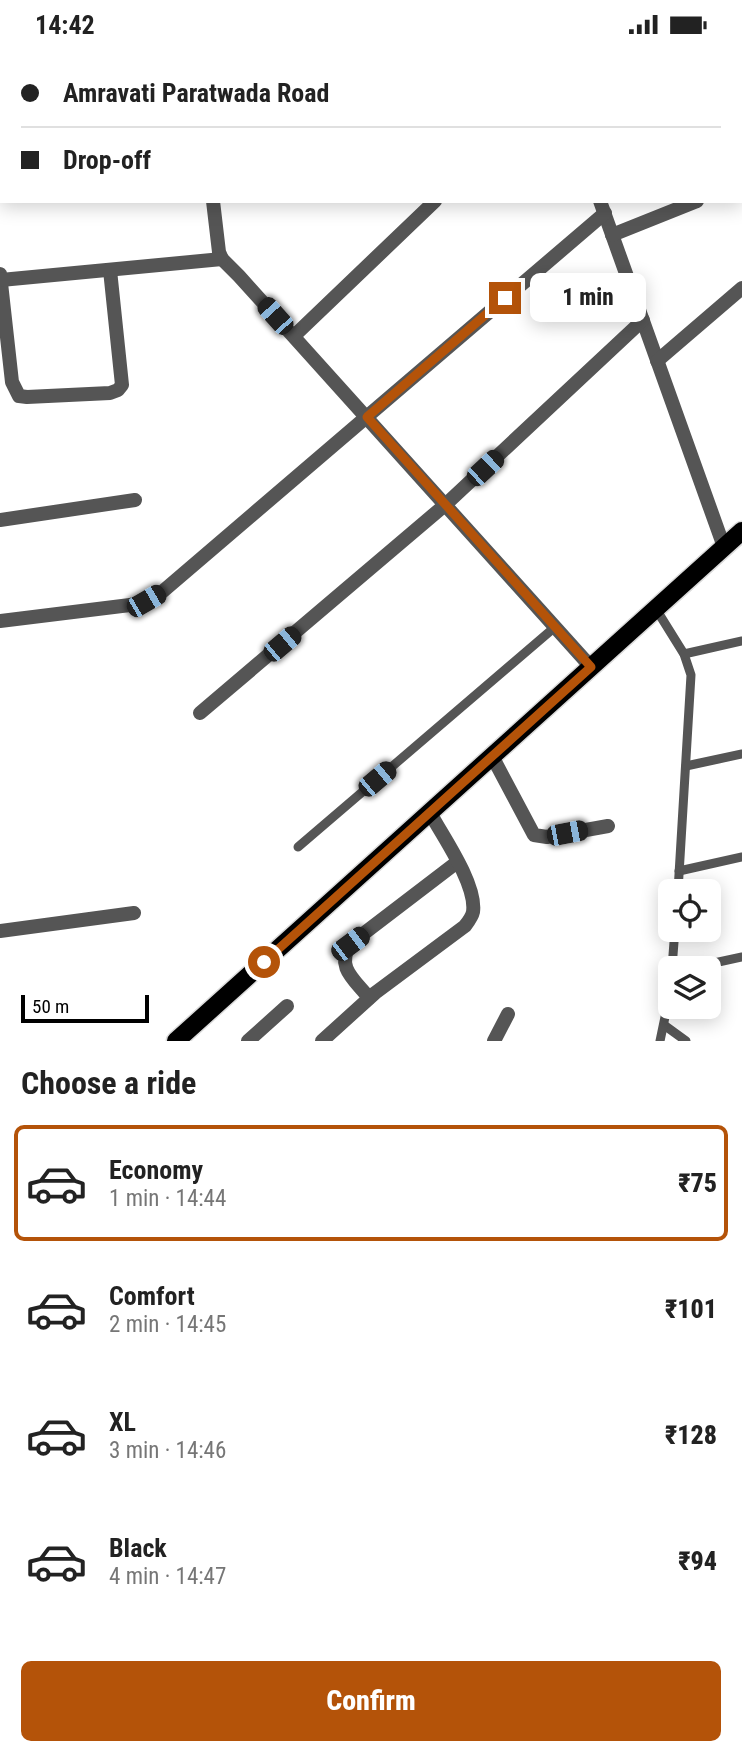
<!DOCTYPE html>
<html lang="en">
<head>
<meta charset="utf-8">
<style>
  body { margin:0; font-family:"Roboto Condensed",sans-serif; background:#f6f6f6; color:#222; height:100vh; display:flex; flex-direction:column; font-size:26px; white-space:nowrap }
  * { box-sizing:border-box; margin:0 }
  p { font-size:23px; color:#767676 }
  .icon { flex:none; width:38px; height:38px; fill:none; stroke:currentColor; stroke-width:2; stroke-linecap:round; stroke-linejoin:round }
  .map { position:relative; height:992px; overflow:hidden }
  .drawer { display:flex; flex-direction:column; background:#fff; flex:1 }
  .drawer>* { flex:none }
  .guide { position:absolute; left:0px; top:0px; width:742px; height:154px; box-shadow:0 4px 18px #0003; display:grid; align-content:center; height:154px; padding:0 21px; background:#fff }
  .fabs { position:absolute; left:658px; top:830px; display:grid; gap:14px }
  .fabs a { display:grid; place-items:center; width:63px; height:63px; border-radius:10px; background:#fff; box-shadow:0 4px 18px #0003; font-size:35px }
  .scale { position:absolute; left:21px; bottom:18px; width:128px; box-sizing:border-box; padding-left:7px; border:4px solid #000; border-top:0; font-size:19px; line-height:24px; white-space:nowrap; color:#000; -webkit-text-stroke:5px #fff; paint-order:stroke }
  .end { position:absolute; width:32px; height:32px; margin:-16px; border:9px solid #b45309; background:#fff; box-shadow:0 0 0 4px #fff }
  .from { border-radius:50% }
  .bubble { position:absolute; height:49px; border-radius:10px; background:#fff; box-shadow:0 4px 18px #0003; font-size:23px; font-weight:800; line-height:49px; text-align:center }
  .car { position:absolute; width:21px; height:42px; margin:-21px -10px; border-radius:9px; box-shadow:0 0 5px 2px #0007; background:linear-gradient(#222 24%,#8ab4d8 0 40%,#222 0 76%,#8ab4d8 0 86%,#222 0) }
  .guide b { display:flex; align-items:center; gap:24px; height:66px; font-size:26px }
  .guide b+b { border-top:2px solid #e0e0e0 }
  .guide i { width:18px; height:18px; background:#222 }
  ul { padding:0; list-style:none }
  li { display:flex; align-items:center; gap:21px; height:116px; margin:0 14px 10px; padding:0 7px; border:4px solid transparent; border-radius:10px }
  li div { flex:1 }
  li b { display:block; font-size:26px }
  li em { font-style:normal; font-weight:800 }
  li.on { border-color:#b45309 }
  li>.icon { width:63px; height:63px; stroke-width:1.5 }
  h2 { padding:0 21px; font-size:32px; line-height:84px }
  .cta { display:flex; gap:14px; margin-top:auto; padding:14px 21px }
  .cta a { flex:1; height:80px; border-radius:10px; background:#b45309; color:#fff; font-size:28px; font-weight:800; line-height:80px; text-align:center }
  .status { display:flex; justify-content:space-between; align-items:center; height:49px; padding:0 35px; background:#fff; direction:ltr }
  .status svg { height:19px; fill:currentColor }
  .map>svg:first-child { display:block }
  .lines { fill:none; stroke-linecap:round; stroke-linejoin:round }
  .primary-casing { stroke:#dbdbdb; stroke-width:21 }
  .service { stroke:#555; stroke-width:9 }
  .minor { stroke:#555; stroke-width:14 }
  .primary { stroke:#000; stroke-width:18 }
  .route { stroke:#b45309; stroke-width:9 }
</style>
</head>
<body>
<div class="status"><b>14:42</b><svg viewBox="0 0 49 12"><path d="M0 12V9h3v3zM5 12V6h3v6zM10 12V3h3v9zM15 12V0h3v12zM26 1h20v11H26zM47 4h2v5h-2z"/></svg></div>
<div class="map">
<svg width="742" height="992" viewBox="0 0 742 992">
  <rect width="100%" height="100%" fill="#fff"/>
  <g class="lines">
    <!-- primary casing -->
    <g class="primary-casing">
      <polyline id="primary" points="176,992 742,482"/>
    </g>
    <!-- service -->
    <g class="service">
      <polyline points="656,560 684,605 691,626 678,842"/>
      <polyline points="684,605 742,592"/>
      <polyline points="686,717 742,705"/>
      <polyline points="298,798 555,578"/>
      <polyline points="679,822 742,808"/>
      <polyline points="672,919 675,880"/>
      <polyline points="691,919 742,908"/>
      <polyline points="664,976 686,992"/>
      <polyline points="660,992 670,944"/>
    </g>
    <!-- minor -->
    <g class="minor">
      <polyline points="199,0 199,2"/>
      <polyline points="546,0 546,2"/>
      <polyline points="0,104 2,104"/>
      <polyline points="740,110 742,114"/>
      <polyline points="740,135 742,134"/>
      <polyline points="213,152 219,203 222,210 239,227 591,618"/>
      <polyline points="600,152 724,498"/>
      <polyline points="612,186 697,152"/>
      <polyline points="0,225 12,333 19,347 27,348 110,344 118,341 122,336 110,221"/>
      <polyline points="1,231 222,210"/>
      <polyline points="294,287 435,152"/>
      <polyline points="657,312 742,239"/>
      <polyline points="0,471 135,451"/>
      <polyline points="0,572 130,556 146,552 162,543 605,164"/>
      <polyline points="200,664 445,456 643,271"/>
      <polyline points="492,707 534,786 547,788 608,777"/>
      <polyline points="0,882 134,864"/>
      <path d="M369 949C354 930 336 919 350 895L456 814"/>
      <polyline points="248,992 287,957"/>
      <path d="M322 992 375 944 465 877C468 873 472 868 473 863 477 836 443 787 430 764"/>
      <polyline points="494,992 508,965"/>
    </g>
    <!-- primary -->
    <use href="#primary" class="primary"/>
  </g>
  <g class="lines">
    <!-- route -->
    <polyline class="route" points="264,913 591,618 367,368 505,249"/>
  </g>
</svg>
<div class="fabs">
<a><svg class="icon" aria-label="locate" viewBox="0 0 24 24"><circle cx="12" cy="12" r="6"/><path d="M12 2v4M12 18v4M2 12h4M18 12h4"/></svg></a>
<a><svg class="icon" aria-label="layers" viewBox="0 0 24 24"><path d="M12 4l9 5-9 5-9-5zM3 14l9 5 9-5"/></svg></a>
</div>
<div class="scale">50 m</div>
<i class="end from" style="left:264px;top:913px"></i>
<i class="end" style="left:505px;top:249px"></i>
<div class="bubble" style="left:530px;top:224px;width:116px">1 min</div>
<i class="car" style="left:275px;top:267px;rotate:318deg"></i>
<i class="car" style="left:485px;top:419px;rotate:47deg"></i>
<i class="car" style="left:146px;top:552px;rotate:60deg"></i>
<i class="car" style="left:282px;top:595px;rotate:50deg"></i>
<i class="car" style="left:377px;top:730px;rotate:50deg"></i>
<i class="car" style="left:567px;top:784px;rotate:79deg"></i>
<i class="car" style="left:350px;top:895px;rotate:53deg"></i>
<div class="guide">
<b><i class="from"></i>Amravati Paratwada Road</b>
<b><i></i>Drop-off</b>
</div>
</div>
<section class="drawer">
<h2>Choose a ride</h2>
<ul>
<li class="on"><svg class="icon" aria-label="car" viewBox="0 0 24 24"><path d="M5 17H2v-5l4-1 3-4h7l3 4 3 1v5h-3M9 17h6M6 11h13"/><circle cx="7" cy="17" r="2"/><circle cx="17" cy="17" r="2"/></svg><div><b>Economy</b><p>1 min · 14:44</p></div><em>₹75</em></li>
<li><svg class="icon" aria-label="car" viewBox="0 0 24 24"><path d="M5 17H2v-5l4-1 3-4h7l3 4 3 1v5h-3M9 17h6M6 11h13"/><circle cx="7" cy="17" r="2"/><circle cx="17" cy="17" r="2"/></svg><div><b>Comfort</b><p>2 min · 14:45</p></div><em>₹101</em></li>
<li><svg class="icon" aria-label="car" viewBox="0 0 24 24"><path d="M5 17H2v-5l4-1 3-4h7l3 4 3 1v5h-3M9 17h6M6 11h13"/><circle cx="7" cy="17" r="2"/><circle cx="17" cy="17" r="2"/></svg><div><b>XL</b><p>3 min · 14:46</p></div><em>₹128</em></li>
<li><svg class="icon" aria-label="car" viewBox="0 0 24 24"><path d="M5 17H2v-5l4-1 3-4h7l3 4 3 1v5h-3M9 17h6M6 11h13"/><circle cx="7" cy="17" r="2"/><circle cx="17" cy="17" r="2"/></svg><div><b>Black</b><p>4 min · 14:47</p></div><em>₹94</em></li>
</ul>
<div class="cta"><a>Confirm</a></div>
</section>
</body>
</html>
